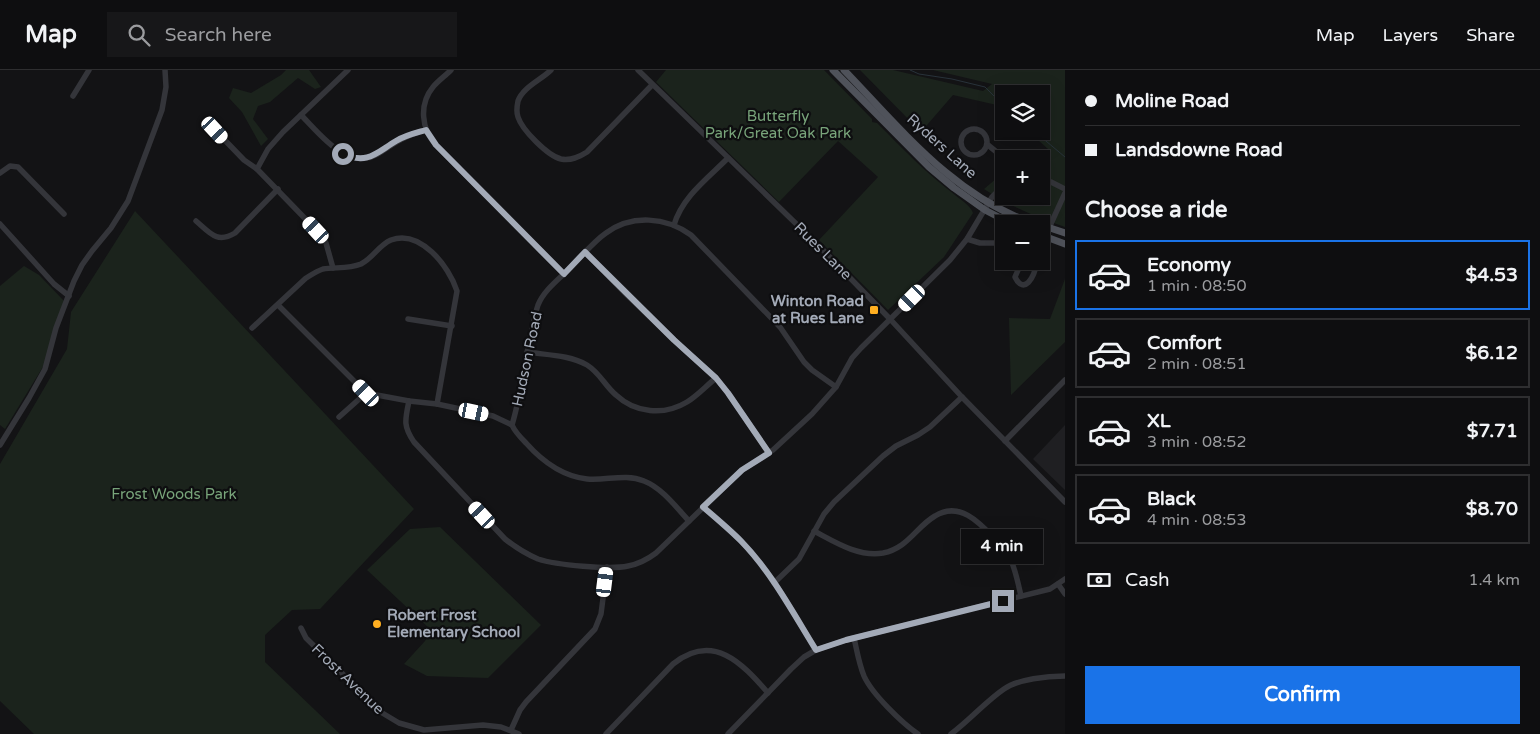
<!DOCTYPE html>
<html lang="en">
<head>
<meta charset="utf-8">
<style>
  body { margin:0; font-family:"Varela Round",sans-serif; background:#171719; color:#f1f3f6; height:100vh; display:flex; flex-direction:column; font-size:19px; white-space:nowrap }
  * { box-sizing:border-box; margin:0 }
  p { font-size:16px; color:#9b9c9f }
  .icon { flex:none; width:28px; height:28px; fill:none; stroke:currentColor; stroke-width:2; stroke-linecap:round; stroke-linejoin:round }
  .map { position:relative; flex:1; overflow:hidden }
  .drawer { display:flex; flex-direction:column; background:#0e0e10; width:475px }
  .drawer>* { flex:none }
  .hud { display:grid; align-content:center; height:110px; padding:0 20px; background:#0e0e10 }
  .tools { position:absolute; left:995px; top:15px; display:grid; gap:10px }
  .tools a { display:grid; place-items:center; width:55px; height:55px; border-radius:0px; background:#0e0e10; box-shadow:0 5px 20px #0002,0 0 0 1px #2e2e30; font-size:25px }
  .end { position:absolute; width:22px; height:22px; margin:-11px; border:6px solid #a3aab7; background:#111; box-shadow:0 0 0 2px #111 }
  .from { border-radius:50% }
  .bubble { position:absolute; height:35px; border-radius:0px; background:#0e0e10; box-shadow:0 5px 20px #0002,0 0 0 1px #2e2e30; font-size:16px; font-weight:700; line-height:35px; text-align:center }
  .car { position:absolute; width:15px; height:30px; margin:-15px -8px; border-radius:6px; box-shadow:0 0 4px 1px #0007; background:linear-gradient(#fff 24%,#345 0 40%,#fff 0 76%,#345 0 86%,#fff 0) }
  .hud b { display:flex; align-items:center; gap:18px; height:48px; font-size:19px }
  .hud b+b { border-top:1px solid #2e2e30 }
  .hud i { width:12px; height:12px; background:#f1f3f6 }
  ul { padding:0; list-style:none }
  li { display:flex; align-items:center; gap:15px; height:70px; margin:0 10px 8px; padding:0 10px; border:2px solid #2e2e30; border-radius:0px }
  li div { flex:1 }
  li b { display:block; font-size:19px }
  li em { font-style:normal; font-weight:700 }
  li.selected { border-color:#1a73e8 }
  li>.icon { width:45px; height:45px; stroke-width:1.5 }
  h2 { padding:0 20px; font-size:22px; line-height:60px }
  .pay { display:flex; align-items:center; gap:12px; height:55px; padding:0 20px; font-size:19px }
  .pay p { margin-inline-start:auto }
  .cta { display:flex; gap:10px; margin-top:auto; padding:10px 20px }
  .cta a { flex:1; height:58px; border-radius:0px; background:#1a73e8; color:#fff; font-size:20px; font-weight:700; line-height:58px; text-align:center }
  header { display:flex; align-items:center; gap:30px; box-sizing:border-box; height:70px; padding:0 25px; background:#0e0e10; border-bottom:1px solid #2e2e30 }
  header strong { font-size:24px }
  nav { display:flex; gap:28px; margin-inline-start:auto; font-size:18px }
  .search { width:350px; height:45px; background:#171719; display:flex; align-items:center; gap:12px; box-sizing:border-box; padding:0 18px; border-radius:0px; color:#9b9c9f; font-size:19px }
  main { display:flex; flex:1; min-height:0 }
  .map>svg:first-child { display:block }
  .built { fill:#1f1f22 }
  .green { fill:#1b231c }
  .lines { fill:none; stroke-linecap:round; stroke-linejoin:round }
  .stream { stroke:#28323a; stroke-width:1 }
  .minor { stroke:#34353a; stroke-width:5.5 }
  .major { stroke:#4f525a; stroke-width:7 }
  .route { stroke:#a3aab7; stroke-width:6 }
  .poi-dot { fill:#ffaf21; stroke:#0e0e10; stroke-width:2 }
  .labels { text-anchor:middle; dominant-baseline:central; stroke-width:4.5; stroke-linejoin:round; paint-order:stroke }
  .park-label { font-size:15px; fill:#78a47a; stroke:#0e0e10 }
  .street-label { font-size:15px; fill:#a3aab7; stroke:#0e0e10 }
  .poi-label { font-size:15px; font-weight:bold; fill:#a3aab7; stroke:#0e0e10; text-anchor:end }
</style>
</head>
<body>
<header>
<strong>Map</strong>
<div class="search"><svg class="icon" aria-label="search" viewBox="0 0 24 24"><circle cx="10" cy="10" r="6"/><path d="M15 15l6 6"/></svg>Search here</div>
<nav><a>Map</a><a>Layers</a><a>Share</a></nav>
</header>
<main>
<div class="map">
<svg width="1065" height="664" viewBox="0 0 1065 664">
  <rect width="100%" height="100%" fill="#131315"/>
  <!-- built -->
  <polygon class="built" points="1065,355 1065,420 1033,389"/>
  <!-- green -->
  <g class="green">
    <polygon points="286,0 309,0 321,17 315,19 298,8 270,32 258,36 253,49 268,69 261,76 242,42 229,28 233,18 251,23 281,5"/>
    <path d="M666 0H824L872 49V52L877 53C902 78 926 103 955 125 961 130 971 136 973 143L944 187 888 240 819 170 878 107 838 71 779 132 656 12Z"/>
    <path d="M860 0H893L983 21 992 14 933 0H1065V157C1036 147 1009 136 984 119L1004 102V126H1041V91L1048 79 1028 61H1041V24H1004V38L1001 36 953 25 921 62Z"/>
    <polygon points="135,141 414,439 320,539 292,540 265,565 265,592 340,664 34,664 0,631 0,394 67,279 71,242"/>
    <polygon points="24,196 39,205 65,232 44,295 5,359 0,355 0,216"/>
    <polygon points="1065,209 1065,272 1011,325 1009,248 1050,249"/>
    <polygon points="440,457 541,555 488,608 427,606 404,594 425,571 431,560 367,500 410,459"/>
  </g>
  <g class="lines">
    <!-- stream -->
    <g class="stream">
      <polyline points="910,0 919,4 952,9 985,17 1004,36"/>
      <polyline points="1034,61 1065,87"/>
    </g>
    <!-- minor -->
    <g class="minor">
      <path d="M451 0C445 6 438 11 433 17 419 34 421 59 436 75L564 204"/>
      <path d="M551 0C541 10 523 17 518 31 517 36 516 42 518 47 522 60 548 86 561 89 571 91 579 87 587 82L652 15"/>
      <polyline points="638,0 820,177 890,249 962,327 1065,432"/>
      <polyline points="73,26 89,0"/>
      <path d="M301 45C321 65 349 104 381 82 397 71 407 65 426 60"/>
      <circle cx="974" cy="72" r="13"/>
      <polyline points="215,60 244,90 257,99 321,165 326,173 333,198"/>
      <polyline points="988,75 999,84 1009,89"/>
      <polyline points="257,99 268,79 283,62 348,0"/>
      <polyline points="0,103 10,96 18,97 64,144"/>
      <polyline points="1041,112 1051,112 1065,119"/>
      <path d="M196 151C210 163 217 174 235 163L278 119"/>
      <polyline points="0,154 54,214 69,226"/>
      <path d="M674 155C682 127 708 108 728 88"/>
      <polyline points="1049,158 1065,123"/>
      <polyline points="967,169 980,173 995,173 1004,177"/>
      <polyline points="585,182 627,225 686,281 716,308 728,323 769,383"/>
      <path d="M1022 191 1015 207C1024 226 1035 206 1036 195L1032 191"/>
      <path d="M278 235 366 323 409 331 437 334 493 346 512 355C515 362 520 367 526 373 542 391 561 406 587 409 606 411 625 403 644 411 662 418 676 437 689 451"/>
      <polyline points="408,249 452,256"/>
      <path d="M252 258 306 208C311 205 317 201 323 199 335 197 349 199 361 194 373 188 379 175 391 170 420 159 449 196 457 221L437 334"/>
      <path d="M527 282C546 285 570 285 587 295 600 303 605 316 616 325 635 343 664 346 687 332 697 326 706 316 716 308"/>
      <path d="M409 331C405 350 403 356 414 372L505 469C515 477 526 484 538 489 556 495 610 500 628 496 639 494 648 489 656 483L742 400 773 380 812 344 836 317 852 288 861 278 950 190 967 169 992 127 1004 115"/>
      <polyline points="339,347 366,323"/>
      <path d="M512 355C520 328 524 300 529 272 532 260 534 247 538 235 544 220 559 209 570 198 582 186 593 172 606 163 632 144 666 147 691 165L780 257 804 292 812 300 836 317"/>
      <polyline points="1005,371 1065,310"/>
      <polyline points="0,375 29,328 45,299 56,258 74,211 82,195 92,181 111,158 128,131 162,40 166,17 165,0"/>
      <path d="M703 437C716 448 729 459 741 471 772 502 793 543 816 580"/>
      <path d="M814 461C835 472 858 487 883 483 908 478 916 457 935 446 959 431 979 452 994 468 999 474 1005 479 1009 486 1015 497 1018 513 1021 526"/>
      <polyline points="774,513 799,489 824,444 834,432 883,386 896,376 918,365 930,357 962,327"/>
      <polyline points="1058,514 1065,524"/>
      <polyline points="301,558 306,568 358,619 374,638 399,653 424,660 483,655 501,657 519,664"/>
      <path d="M854 568C857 581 859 594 864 606 872 624 902 653 918 664"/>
      <polyline points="511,660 520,640 526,632 595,559 601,544 607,497"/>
      <path d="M606 664 673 594C713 562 742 593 768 623"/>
      <polyline points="728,664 791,599 804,587 816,580 846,570 1050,519 1065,509"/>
      <path d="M951 664C970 650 985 632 1004 619 1018 609 1048 606 1065 606"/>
    </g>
    <!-- major -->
    <g class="major">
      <polyline points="833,0 929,97 954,118 985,140 1012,154"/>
      <path d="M844 0C900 58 956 129 1036 154"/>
      <polyline points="1041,155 1065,163"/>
      <polyline points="1041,165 1065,174"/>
    </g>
  </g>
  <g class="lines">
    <!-- route -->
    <path class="route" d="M343 84C368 95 377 82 396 71 406 65 416 63 426 60L436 75 564 204 585 182 674 270 716 308 728 323 769 383 742 400 703 437C716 448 729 459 741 471 772 503 793 543 816 580L846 570 1003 531"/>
  </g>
  <!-- markers -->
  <g class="poi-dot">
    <rect x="869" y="235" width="10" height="10" rx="2.5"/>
    <circle cx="377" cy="554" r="5"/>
  </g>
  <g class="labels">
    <!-- park labels -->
    <g class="park-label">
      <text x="778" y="46">Butterfly<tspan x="778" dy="17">Park/Great Oak Park</tspan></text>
      <text x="174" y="424">Frost Woods Park</text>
    </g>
    <!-- street labels -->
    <g class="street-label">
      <text transform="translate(942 76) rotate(42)">Ryders Lane</text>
      <text transform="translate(823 181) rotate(45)">Rues Lane</text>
      <text transform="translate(527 289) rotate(-78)">Hudson Road</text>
      <text transform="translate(348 609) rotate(44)">Frost Avenue</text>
    </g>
    <!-- poi labels -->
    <g class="poi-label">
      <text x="864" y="231">Winton Road<tspan x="864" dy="17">at Rues Lane</tspan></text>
      <text x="387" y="545" text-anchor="start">Robert Frost<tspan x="387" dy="17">Elementary School</tspan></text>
    </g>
  </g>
</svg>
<div class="tools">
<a><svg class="icon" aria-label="layers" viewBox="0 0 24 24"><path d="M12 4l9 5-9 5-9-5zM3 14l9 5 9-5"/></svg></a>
<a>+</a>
<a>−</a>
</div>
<i class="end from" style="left:343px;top:84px"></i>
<i class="end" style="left:1003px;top:531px"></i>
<div class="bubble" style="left:961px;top:459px;width:82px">4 min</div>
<i class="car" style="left:215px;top:60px;rotate:137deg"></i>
<i class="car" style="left:316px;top:160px;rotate:317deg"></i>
<i class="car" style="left:912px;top:228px;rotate:225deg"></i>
<i class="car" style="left:366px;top:323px;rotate:316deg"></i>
<i class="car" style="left:474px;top:342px;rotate:102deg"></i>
<i class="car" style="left:482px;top:445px;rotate:317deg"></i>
<i class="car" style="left:605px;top:512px;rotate:7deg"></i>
</div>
<section class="drawer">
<div class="hud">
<b><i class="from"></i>Moline Road</b>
<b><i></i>Landsdowne Road</b>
</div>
<h2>Choose a ride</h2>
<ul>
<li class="selected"><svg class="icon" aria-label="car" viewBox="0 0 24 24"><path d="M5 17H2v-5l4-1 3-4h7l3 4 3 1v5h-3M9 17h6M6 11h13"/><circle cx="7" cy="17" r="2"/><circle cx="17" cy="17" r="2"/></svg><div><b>Economy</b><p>1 min · 08:50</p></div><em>$4.53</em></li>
<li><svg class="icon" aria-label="car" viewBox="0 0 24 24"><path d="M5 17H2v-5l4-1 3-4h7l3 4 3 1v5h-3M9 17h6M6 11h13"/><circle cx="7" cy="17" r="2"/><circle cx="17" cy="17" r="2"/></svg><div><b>Comfort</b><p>2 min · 08:51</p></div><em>$6.12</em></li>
<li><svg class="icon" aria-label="car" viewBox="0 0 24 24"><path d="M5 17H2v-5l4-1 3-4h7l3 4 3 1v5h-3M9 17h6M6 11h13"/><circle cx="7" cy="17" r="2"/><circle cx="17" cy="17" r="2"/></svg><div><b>XL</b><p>3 min · 08:52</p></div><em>$7.71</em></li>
<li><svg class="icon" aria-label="car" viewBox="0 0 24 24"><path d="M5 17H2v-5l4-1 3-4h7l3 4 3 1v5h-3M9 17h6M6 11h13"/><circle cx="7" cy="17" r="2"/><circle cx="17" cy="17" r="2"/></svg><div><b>Black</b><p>4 min · 08:53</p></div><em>$8.70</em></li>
</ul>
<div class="pay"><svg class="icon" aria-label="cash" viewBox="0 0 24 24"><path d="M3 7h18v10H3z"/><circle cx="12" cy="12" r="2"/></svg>Cash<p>1.4 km</p></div>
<div class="cta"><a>Confirm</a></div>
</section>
</main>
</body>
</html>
